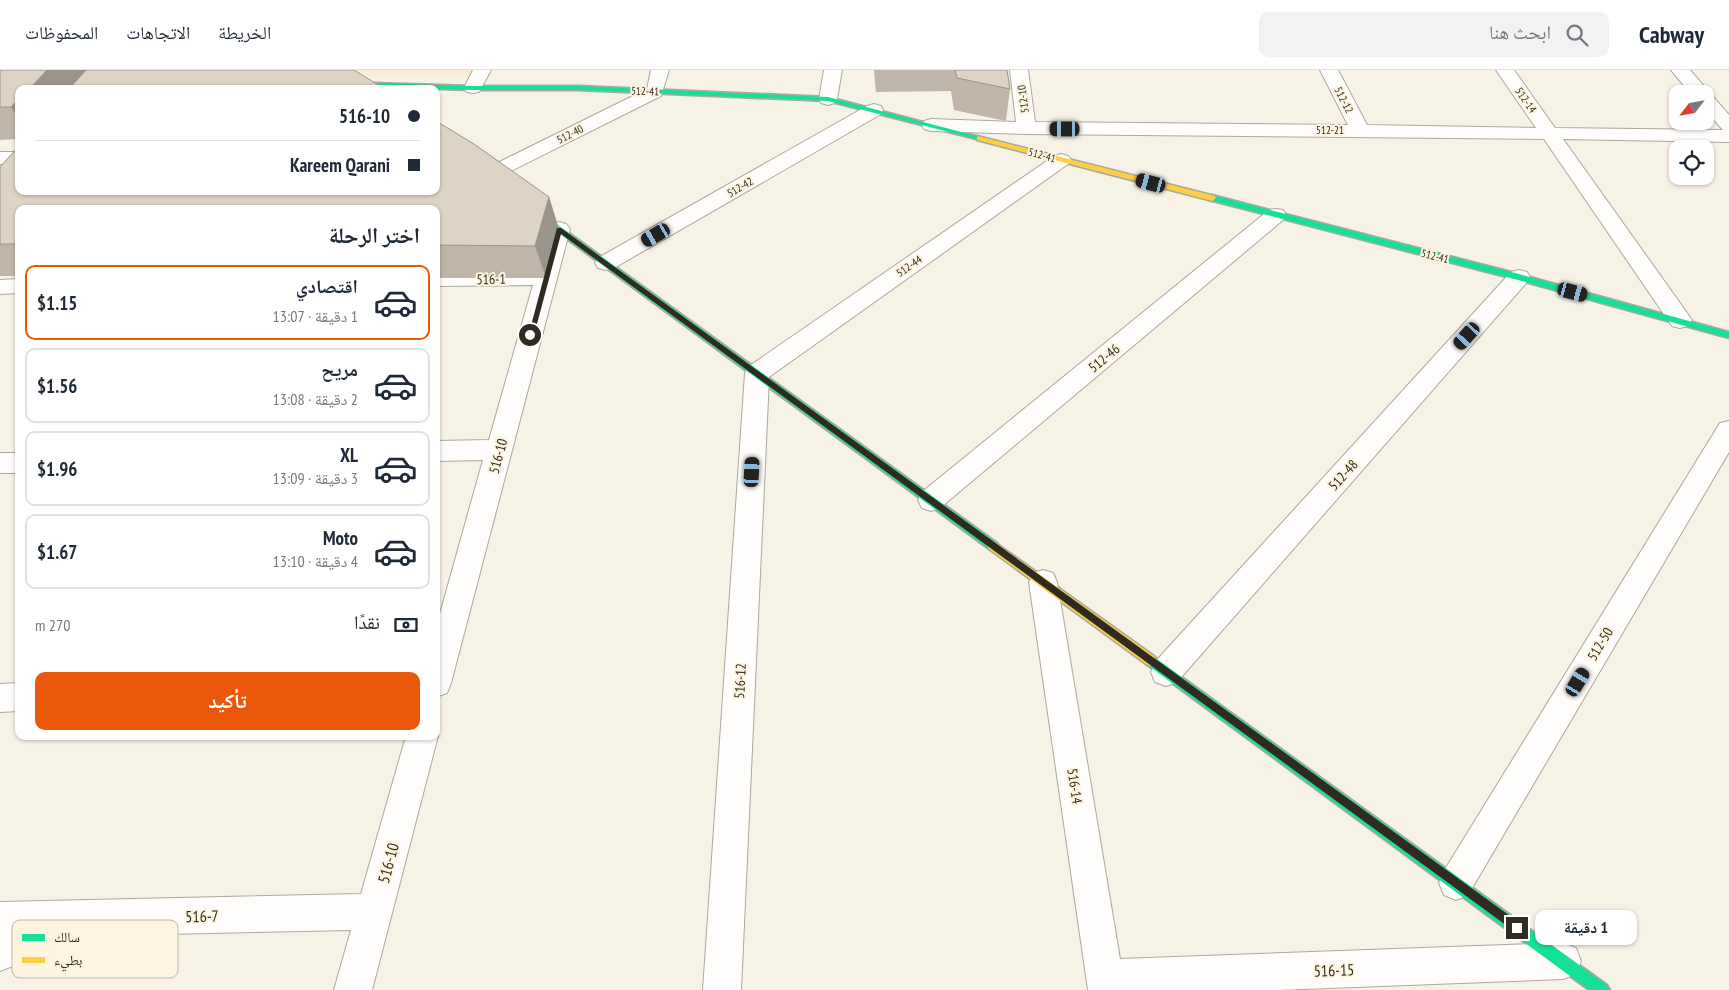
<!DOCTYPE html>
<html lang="ar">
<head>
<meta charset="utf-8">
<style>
  body { margin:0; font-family:"PT Sans Narrow","Noto Naskh Arabic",sans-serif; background:#f2f2f3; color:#1f2937; direction:rtl; height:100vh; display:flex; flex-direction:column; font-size:19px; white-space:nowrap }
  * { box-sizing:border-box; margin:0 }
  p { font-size:16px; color:#747a83 }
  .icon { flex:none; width:28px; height:28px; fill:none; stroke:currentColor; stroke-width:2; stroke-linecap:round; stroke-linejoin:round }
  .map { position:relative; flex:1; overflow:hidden; direction:ltr }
  .side { position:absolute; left:15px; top:135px; width:425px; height:535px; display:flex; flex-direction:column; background:#fff; border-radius:10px; box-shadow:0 1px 4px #0004; direction:rtl }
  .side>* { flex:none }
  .hud { position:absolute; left:15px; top:15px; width:425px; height:110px; border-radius:10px; box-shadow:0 1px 4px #0004; direction:rtl; display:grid; align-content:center; height:110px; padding:0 20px; background:#fff }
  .needle { width:32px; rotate:239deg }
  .tools { position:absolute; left:1669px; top:15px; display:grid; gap:10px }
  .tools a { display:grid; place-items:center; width:45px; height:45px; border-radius:10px; background:#fff; box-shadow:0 1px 4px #0004; font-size:25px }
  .end { position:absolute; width:22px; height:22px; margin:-11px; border:6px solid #2f2b20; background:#fff; box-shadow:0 0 0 2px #fff }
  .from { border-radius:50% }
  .bubble { position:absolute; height:35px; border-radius:10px; background:#fff; box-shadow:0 1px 4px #0004; font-size:16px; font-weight:800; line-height:35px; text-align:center; direction:rtl }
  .car { position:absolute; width:15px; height:30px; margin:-15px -8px; border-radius:6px; box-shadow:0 0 4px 1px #0007; background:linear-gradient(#222 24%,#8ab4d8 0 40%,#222 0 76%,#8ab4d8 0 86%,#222 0) }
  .hud b { display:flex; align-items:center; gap:18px; height:48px; font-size:19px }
  .hud b+b { border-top:1px solid #e0e1e3 }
  .hud i { width:12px; height:12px; background:#1f2937 }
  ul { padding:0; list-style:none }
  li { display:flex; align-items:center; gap:15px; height:75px; margin:0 10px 8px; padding:0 10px; border:2px solid #e0e1e3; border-radius:10px }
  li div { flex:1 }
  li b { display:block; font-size:19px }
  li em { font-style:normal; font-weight:800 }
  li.selected { border-color:#ea580c }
  li>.icon { width:45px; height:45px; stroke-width:1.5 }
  h2 { padding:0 20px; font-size:22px; line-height:60px }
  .pay { display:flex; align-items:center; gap:12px; height:55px; padding:0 20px; font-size:19px }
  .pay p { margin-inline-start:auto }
  .button { display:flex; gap:10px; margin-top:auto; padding:10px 20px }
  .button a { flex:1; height:58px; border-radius:10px; background:#ea580c; color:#fff; font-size:20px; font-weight:800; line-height:58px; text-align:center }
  header { display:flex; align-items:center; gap:30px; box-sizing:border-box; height:70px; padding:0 25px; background:#fff; border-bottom:1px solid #e0e1e3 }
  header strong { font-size:24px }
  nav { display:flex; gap:28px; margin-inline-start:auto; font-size:18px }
  .search { width:350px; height:45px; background:#f2f2f3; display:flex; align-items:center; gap:12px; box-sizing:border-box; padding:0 18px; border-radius:10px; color:#747a83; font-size:19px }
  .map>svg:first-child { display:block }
  .built { fill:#f8eed6 }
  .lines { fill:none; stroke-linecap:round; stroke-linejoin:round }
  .street-casing { stroke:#aca89e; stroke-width:2 }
  .fast-casing { stroke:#aca89e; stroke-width:3 }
  .slow-casing { stroke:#aca89e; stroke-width:3 }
  .street { fill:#fefdfb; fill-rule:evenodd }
  .fast { fill:#16e098; fill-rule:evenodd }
  .slow { fill:#ffcf43; fill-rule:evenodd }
  .wall { fill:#bfb6a9 }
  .shaded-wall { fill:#9b948a }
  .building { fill:#ded4c5; stroke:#9b948a }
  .route { fill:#2f2b20 }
  .labels { text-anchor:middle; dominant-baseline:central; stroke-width:4; stroke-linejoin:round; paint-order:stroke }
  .far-street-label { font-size:11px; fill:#2f2b20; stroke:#fdf5df }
  .street-label { font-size:14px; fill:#2f2b20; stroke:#fdf5df }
  .near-street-label { font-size:16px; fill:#2f2b20; stroke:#fdf5df }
  .key { fill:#fdf5df; stroke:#bfb8a6; stroke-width:1 }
  .key-label { font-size:14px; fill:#2f2b20 }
</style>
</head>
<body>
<header>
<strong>Cabway</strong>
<div class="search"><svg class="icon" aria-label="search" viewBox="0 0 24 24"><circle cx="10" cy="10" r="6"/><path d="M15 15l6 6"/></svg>ابحث هنا</div>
<nav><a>الخريطة</a><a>الاتجاهات</a><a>المحفوظات</a></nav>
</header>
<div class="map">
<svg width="1729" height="920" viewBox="0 0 1729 920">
  <rect width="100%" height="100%" fill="#f6f2e6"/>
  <!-- built -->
  <polygon class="built" points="250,0 472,0 468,7 246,4"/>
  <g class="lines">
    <!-- street casing -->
    <g class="street-casing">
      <g id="street">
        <polygon points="473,0 491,0 479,22 473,23 467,22 464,18"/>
        <polygon points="651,0 669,0 661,26 493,110 486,112 479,110 476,106 479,102 647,19"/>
        <polygon points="824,0 842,0 837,29 835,33 828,35 821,33 819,29"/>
        <polygon points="1010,0 1028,0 1035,52 1348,55 1320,0 1338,0 1367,55 1536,58 1496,0 1514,0 1555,58 1723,60 1705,40 1705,24 1691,24 1671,0 1690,0 1729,45 1729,72 1563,69 1692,250 1688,256 1680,258 1672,256 1544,69 1026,64 931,61 924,59 922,55 924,51 931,49 1016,52"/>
        <polygon points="874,34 881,36 883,40 881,44 614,198 606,200 598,198 595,193 598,188 867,36"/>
        <rect x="0" y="82" width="19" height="12"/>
        <polygon points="1061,84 1068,86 1071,90 1068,94 769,307 741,920 703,920 745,303 748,297 1054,86"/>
        <polygon points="1276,139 1283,140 1286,145 1283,150 940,438 931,441 922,438 918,430 922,422 1269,140"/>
        <polygon points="559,152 566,154 570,159 451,613 447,623 436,627 436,558 483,390 436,391 436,371 489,370 533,215 436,216 436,202 537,201 548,159 552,154"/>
        <polygon points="1519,200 1527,202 1530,207 1527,212 1177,612 1166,616 1155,612 1151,602 1155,592 1511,202"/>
        <polygon points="19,209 19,223 0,224 0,210"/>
        <polygon points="1729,351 1729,382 1468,825 1456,830 1444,825 1439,813 1444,801 1720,353"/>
        <rect x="0" y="383" width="19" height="20"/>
        <polygon points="1043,500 1053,503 1057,512 1120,889 1563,873 1576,878 1581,891 1576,904 1563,909 1278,920 1088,920 1029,512 1033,503"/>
        <polygon points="19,613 19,641 0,642 0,614"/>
        <polygon points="436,662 438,666 372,920 334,920 351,860 27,867 13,896 0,901 0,832 361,824 406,666 436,666"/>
      </g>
    </g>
    <!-- fast casing -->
    <g class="fast-casing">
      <g id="fast">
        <polygon points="338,12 473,16 579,16 828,27 984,68 980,70 828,31 579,20 473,20 341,16 338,16"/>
        <polygon points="1212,125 1519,204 1729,262 1729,268 1518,210 1209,130 1208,128"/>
        <polygon points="529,134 997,473 999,476 997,479 989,479 526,139 525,137"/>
        <polygon points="1150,584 1607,915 1610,920 1589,920 1146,594 1144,590 1146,586"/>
      </g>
    </g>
    <!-- slow casing -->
    <g class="slow-casing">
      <g id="slow">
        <polygon points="977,66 1215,126 1216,128 1212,131 1209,130 977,70"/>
        <polygon points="993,471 1154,586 1156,590 1154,594 1150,596 1146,594 989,479 987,476 989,473"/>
      </g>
    </g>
    <!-- street -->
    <use href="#street" class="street"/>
    <!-- fast -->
    <use href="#fast" class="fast"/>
    <!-- slow -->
    <use href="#slow" class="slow"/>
  </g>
  <!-- wall -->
  <g class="wall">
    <polygon points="0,0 19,19 19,69 0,70"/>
    <polygon points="874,0 1007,0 1010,19 1006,51 954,40 951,21 876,22"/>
    <polygon points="0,97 549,127 559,159 546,208 436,208 436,139 19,139 19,206 0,206"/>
  </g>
  <!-- shaded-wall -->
  <g class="shaded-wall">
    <polygon points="47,0 99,0 81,19 29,19"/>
    <polygon points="19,29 19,48 11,37"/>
    <polygon points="549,127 559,159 546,208 535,176"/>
  </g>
  <!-- building -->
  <g class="building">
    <polygon points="0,0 47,0 29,19 19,19 19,29 11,37 0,37"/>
    <polygon points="86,0 354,0 385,19 69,19"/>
    <polygon points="955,0 1007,0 1010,19 957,8"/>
    <polygon points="436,51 474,74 549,127 535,176 436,175 436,139 19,139 19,174 0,174 0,97 19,76 19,121 436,121"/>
  </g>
  <!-- route -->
  <polygon class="route" points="557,158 561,158 1521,854 1523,858 1521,861 1517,863 1514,861 561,164 534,265 528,267"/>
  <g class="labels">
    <!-- far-street labels -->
    <g class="far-street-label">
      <text transform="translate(645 21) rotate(2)">512-41</text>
      <text transform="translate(1023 29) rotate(-97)">512-10</text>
      <text transform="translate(1344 30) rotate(63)">512-12</text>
      <text transform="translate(1526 30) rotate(55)">512-14</text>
      <text x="1330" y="60">512-21</text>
      <text transform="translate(570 64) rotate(-27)">512-40</text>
      <text transform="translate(1042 85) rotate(15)">512-41</text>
      <text transform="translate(740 117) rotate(-30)">512-42</text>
      <text transform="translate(1435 186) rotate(14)">512-41</text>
      <text transform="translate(909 196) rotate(-35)">512-44</text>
    </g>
    <!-- street labels -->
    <g class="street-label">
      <text transform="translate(491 209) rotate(-1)">516-1</text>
      <text transform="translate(1104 288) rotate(-40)">512-46</text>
      <text transform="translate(498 386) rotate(-75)">516-10</text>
      <text transform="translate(1343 405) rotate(-48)">512-48</text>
      <text transform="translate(1600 574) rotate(-59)">512-50</text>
      <text transform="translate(740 611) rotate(-87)">516-12</text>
      <text transform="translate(1075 716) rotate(81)">516-14</text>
    </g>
    <!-- near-street labels -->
    <g class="near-street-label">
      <text transform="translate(388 793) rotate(-75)">516-10</text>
      <text transform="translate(202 846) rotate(-1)">516-7</text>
      <text transform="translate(1334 900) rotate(-2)">516-15</text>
    </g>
  </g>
  <!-- legend -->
  <rect x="12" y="850" width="166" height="58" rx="8" class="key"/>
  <rect x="22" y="864" width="23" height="7" fill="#16e098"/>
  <rect x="22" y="887" width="23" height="6" fill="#ffcf43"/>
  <g class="key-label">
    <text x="54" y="872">سالك</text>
    <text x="54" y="895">بطيء</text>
  </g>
</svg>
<div class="tools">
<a><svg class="needle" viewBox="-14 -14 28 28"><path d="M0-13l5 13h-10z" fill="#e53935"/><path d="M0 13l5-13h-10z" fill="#747a83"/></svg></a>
<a><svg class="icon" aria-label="locate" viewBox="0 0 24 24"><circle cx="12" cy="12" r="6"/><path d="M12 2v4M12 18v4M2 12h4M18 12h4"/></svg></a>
</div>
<i class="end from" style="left:530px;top:265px"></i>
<i class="end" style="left:1517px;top:858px"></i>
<div class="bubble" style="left:1535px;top:840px;width:102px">1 دقيقة</div>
<i class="car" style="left:1065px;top:59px;rotate:270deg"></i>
<i class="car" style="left:1151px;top:113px;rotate:285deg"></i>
<i class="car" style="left:656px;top:165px;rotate:240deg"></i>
<i class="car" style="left:1573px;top:222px;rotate:105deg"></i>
<i class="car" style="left:1467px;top:266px;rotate:222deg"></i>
<i class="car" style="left:752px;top:402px;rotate:3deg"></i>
<i class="car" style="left:1578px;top:612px;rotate:31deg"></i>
<div class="hud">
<b><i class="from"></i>516-10</b>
<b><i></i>Kareem Qarani</b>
</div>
<section class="side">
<h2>اختر الرحلة</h2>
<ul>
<li class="selected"><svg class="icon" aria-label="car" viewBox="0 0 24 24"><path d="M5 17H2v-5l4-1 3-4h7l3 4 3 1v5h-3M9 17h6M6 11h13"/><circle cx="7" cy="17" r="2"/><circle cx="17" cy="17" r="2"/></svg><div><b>اقتصادي</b><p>1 دقيقة · 13:07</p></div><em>$1.15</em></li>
<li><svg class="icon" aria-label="car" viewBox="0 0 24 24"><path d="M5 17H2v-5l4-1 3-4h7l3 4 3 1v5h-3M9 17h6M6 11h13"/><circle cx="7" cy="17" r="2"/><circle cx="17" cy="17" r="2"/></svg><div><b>مريح</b><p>2 دقيقة · 13:08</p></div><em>$1.56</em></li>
<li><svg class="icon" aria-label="car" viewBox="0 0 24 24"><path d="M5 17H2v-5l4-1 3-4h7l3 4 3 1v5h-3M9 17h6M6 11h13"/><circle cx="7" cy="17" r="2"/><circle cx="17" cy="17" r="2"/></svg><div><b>XL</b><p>3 دقيقة · 13:09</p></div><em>$1.96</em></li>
<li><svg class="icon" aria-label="car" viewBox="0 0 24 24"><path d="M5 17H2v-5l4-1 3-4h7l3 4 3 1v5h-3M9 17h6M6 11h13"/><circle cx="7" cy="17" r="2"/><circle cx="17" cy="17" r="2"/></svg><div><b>Moto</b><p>4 دقيقة · 13:10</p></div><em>$1.67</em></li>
</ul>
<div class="pay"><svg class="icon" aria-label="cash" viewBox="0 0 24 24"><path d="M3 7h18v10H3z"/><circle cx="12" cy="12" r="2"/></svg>نقدًا<p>270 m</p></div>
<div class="button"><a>تأكيد</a></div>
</section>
</div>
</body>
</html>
